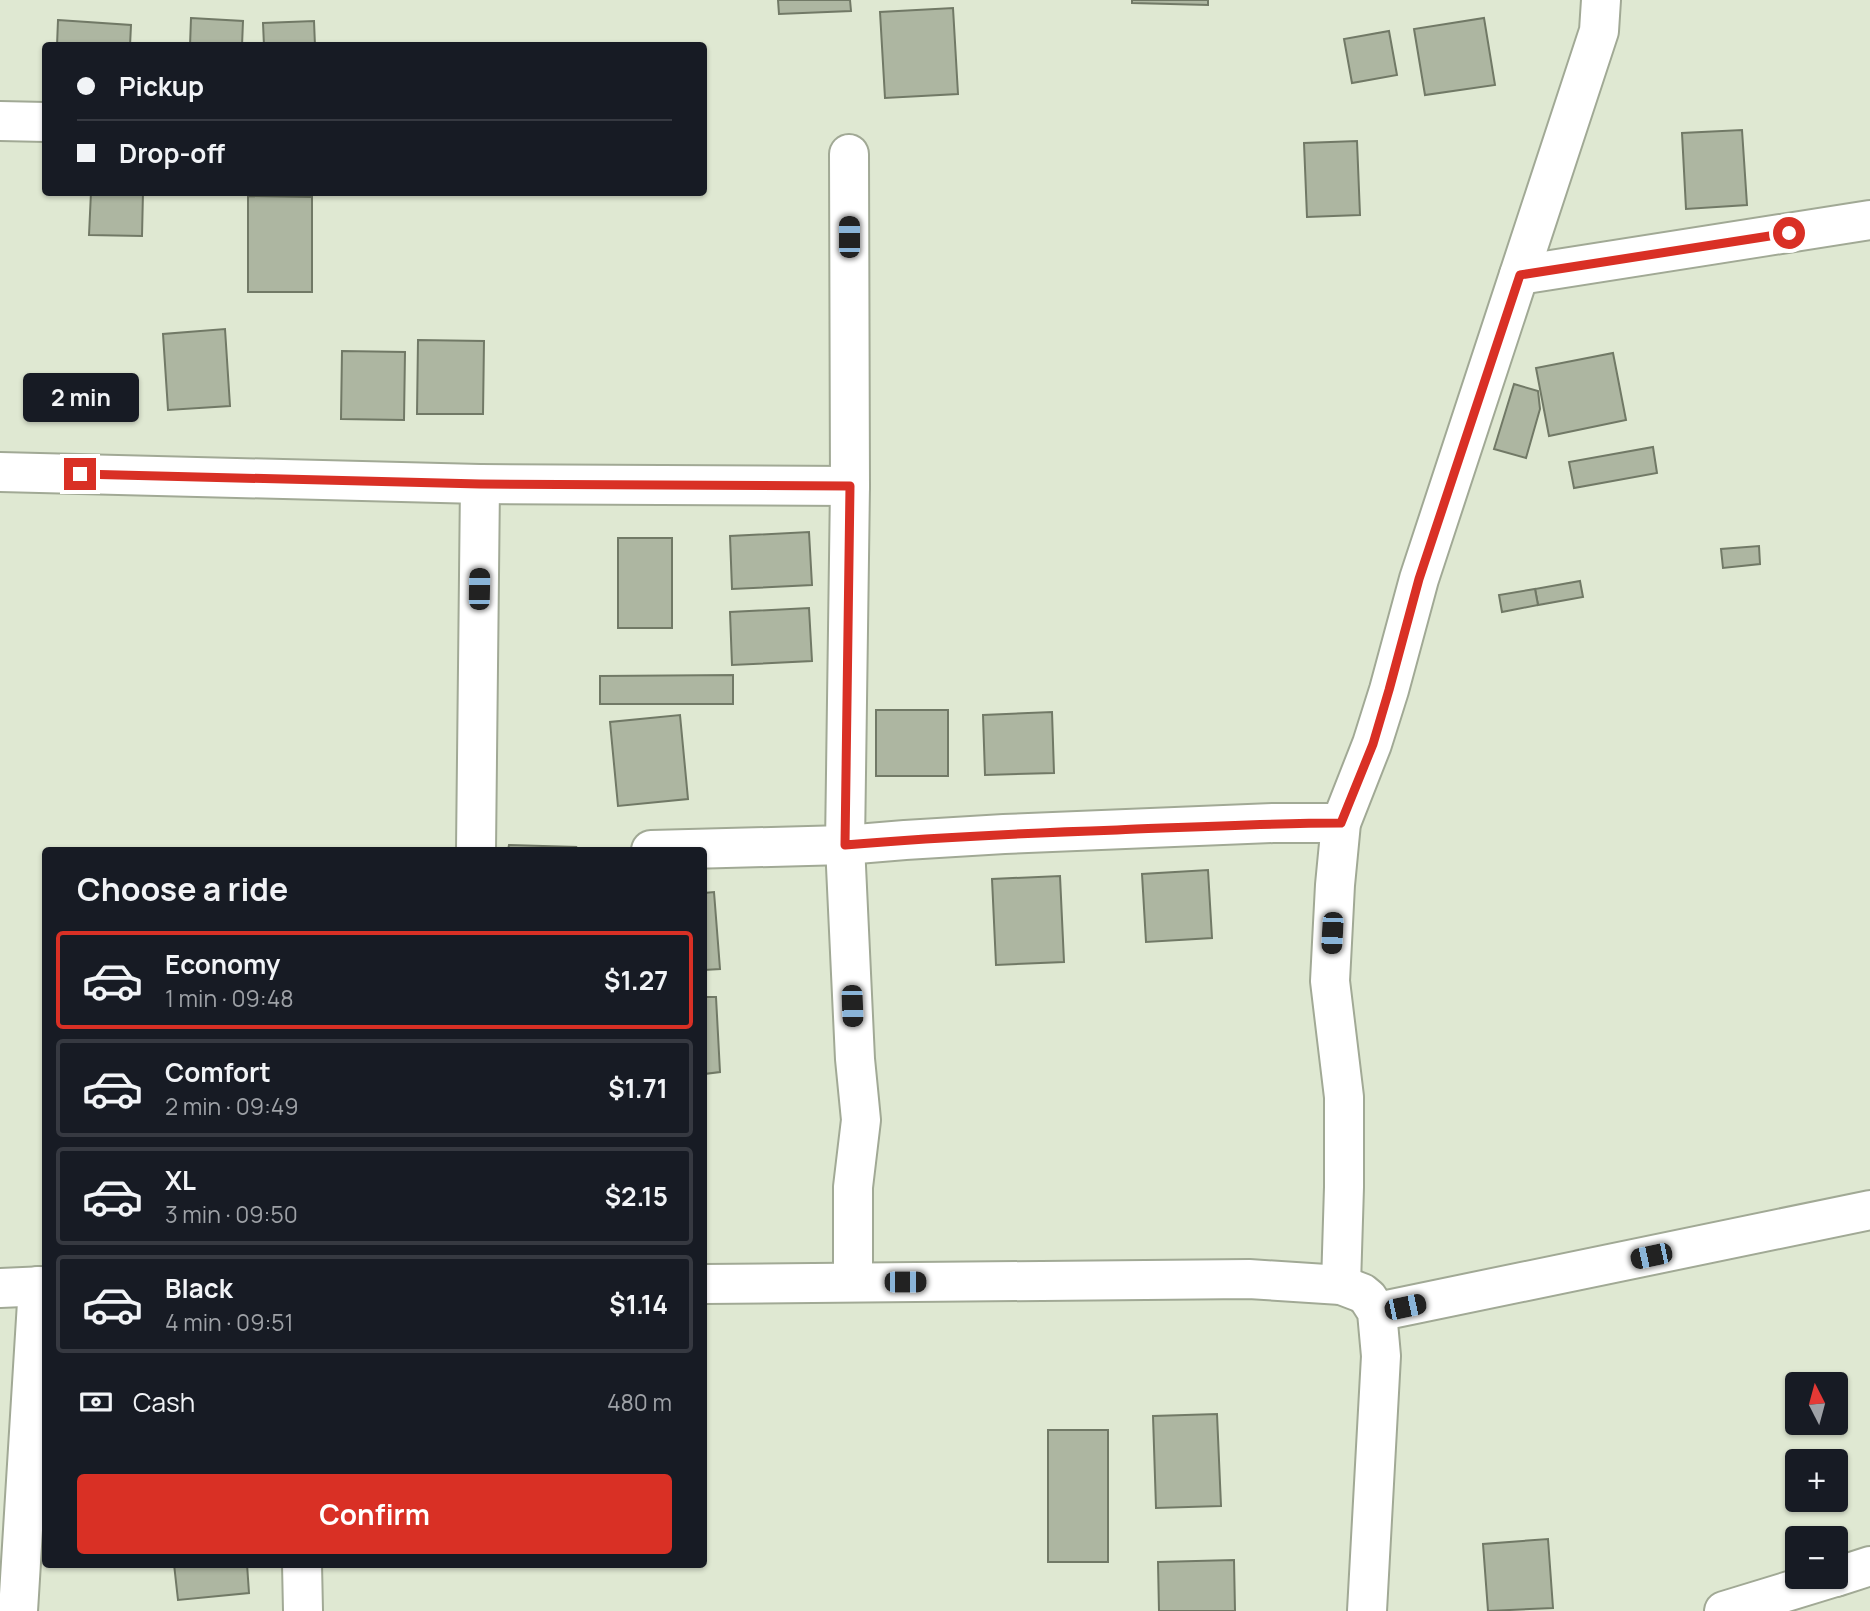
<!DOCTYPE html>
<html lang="en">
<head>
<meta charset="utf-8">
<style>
  body { margin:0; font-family:Manrope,sans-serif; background:#20242c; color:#f1f3f6; height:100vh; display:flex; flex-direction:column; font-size:26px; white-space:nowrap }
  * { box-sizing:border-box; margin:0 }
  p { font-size:23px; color:#9ea1a6 }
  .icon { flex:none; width:38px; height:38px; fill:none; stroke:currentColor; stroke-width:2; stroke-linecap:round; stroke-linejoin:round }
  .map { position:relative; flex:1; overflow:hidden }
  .drawer { position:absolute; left:42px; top:847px; width:665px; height:721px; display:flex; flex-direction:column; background:#171b24; border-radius:7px; box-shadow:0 2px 5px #0004 }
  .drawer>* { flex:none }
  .banner { position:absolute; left:42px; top:42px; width:665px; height:154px; border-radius:7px; box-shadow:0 2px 5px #0004; display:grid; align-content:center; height:154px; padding:0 35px; background:#171b24 }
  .needle { width:46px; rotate:354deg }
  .controls { position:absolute; left:1785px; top:1372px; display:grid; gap:14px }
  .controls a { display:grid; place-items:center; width:63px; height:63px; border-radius:7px; background:#171b24; box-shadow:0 2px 5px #0004; font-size:35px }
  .end { position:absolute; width:32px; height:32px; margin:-16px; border:9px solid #d93025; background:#fff; box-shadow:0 0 0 4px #fff }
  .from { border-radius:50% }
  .bubble { position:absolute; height:49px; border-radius:7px; background:#171b24; box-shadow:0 2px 5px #0004; font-size:23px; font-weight:700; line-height:49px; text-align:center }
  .car { position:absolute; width:21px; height:42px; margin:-21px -10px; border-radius:9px; box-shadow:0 0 5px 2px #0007; background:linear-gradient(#222 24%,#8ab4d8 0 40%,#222 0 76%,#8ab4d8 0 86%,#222 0) }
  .banner b { display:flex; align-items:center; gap:24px; height:66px; font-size:26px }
  .banner b+b { border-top:2px solid #363941 }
  .banner i { width:18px; height:18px; background:#f1f3f6 }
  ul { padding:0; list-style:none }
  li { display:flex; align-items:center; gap:21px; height:98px; margin:0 14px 10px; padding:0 21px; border:4px solid #363941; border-radius:7px }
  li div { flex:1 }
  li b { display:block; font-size:26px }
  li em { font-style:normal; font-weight:700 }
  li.on { border-color:#d93025 }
  li>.icon { width:63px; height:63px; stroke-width:1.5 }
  h2 { padding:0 35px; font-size:32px; line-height:84px }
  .pay { display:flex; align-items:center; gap:18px; height:77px; padding:0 35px; font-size:26px }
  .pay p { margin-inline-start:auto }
  .action { display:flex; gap:14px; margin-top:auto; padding:14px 35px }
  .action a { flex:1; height:80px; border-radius:7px; background:#d93025; color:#fff; font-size:28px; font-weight:700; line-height:80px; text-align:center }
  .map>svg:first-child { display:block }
  .building { fill:#adb6a1; stroke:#717966; stroke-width:2 }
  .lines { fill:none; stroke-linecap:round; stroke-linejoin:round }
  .minor-casing { stroke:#a1a995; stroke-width:42 }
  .minor { stroke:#fff; stroke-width:38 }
  .route { stroke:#d93025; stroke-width:9 }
</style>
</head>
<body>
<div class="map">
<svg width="1870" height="1611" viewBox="0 0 1870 1611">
  <rect width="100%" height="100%" fill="#dfe8d2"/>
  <!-- building -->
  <g class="building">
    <polygon points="778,0 850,0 851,11 779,14"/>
    <polygon points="1132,0 1208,0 1208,5 1132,3"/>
    <polygon points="953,8 958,94 885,98 880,12"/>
    <polygon points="191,18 243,21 242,46 190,46"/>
    <polygon points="1484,18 1495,85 1425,95 1414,29"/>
    <polygon points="58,20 131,25 130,46 57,46"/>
    <polygon points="314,21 315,46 264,46 263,23"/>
    <polygon points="1389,31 1397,75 1352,83 1344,39"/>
    <polygon points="1742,130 1747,205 1686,209 1682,133"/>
    <polygon points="1357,141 1360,215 1307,217 1304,143"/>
    <polygon points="91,192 143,192 142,236 89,235"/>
    <polygon points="248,196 312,197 312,292 248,292"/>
    <polygon points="225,329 230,406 168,410 163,334"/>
    <polygon points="418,340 484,341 483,414 417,414"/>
    <polygon points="342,351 405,352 404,420 341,419"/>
    <polygon points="1613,353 1626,420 1549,436 1536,368"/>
    <polygon points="1514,384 1538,391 1540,409 1526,458 1494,449"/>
    <polygon points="1653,447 1657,473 1574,488 1569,462"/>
    <polygon points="809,532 812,585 732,589 730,536"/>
    <rect x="618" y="538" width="54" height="90"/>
    <polygon points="1759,546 1760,564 1723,568 1721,549"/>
    <polygon points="1580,581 1583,597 1538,605 1535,589"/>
    <polygon points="1535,589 1538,605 1502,612 1499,595"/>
    <polygon points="809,608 812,661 732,665 730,612"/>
    <polygon points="733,675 733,704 600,704 600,676"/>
    <rect x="876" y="710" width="72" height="66"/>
    <polygon points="1052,712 1054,773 985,775 983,715"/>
    <polygon points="680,715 688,799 618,806 610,722"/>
    <polygon points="509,845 576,847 575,850 508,850"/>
    <polygon points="1208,870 1212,938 1146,942 1142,874"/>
    <polygon points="1060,876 1064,962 996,965 992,879"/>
    <polygon points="714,892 720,969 704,970 704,893"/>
    <polygon points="704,997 716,997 720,1072 704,1074"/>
    <polygon points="1217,1414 1221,1506 1156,1508 1153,1416"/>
    <rect x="1048" y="1430" width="60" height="132"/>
    <polygon points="1548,1539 1553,1608 1488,1611 1483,1544"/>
    <polygon points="1234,1560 1235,1611 1159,1611 1158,1562"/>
    <polygon points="174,1564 247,1564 249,1593 178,1600"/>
  </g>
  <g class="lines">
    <!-- minor casing -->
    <g class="minor-casing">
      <g id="minor">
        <polyline points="0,121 46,122"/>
        <polyline points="849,154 850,486 845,845 855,1059 861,1120 853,1187 853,1282"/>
        <polyline points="1519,275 1870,220"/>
        <polyline points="0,472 480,484 850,486"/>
        <polyline points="476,850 480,484"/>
        <polyline points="651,850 845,845 905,840 1004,834 1273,823 1341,823"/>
        <polyline points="704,1284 1249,1279 1341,1285 1362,1293 1368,1298 1377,1312 1381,1356 1367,1611"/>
        <polyline points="1341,1285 1344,1187 1344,1097 1330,981 1335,885 1341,823 1372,744 1389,690 1419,579 1599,31 1601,0"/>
        <polyline points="0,1288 46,1286"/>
        <polyline points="1377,1312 1870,1210"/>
        <polyline points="302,1564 303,1611"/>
        <polyline points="1836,1577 1870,1566"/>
        <polyline points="18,1611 38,1286"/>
        <polyline points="1724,1611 1835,1577"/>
      </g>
    </g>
    <!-- minor -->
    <use href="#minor" class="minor"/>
  </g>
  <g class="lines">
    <!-- route -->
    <path class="route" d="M80 474 480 484 850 486 845 845C936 837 1026 833 1117 830 1192 827 1267 823 1341 823L1373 744 1389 690 1419 579 1520 275 1789 233"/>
  </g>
</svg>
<div class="controls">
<a><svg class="needle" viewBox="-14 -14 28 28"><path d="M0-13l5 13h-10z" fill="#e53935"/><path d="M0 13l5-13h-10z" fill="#9ea1a6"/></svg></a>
<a>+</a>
<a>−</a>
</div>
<i class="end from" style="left:1789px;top:233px"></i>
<i class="end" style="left:80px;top:474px"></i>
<div class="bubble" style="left:23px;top:373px;width:116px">2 min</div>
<i class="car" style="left:849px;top:237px;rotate:0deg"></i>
<i class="car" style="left:479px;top:589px;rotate:1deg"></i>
<i class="car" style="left:1332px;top:933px;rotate:183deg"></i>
<i class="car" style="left:852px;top:1006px;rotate:178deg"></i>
<i class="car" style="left:1651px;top:1256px;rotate:258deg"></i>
<i class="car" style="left:905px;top:1282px;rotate:90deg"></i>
<i class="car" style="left:1405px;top:1307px;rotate:78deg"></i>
<div class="banner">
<b><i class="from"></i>Pickup</b>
<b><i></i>Drop-off</b>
</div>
<section class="drawer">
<h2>Choose a ride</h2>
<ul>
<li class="on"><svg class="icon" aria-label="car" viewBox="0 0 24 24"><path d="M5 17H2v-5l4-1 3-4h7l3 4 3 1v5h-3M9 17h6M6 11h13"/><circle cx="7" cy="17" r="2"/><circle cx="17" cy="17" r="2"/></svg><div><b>Economy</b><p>1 min · 09:48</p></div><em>$1.27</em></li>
<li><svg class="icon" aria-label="car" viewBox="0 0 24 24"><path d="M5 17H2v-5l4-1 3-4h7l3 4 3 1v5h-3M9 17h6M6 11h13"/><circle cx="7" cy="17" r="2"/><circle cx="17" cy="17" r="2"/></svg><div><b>Comfort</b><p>2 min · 09:49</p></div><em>$1.71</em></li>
<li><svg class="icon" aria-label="car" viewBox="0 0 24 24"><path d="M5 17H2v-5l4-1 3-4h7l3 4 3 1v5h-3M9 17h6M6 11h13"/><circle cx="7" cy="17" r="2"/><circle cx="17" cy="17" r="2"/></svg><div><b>XL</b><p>3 min · 09:50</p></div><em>$2.15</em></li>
<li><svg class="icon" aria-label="car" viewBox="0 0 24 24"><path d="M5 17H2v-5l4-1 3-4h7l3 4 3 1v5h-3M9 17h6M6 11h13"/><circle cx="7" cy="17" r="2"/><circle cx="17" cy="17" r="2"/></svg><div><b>Black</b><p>4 min · 09:51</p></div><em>$1.14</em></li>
</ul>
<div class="pay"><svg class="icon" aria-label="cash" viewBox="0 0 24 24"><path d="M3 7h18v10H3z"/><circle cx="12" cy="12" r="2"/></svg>Cash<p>480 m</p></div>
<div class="action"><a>Confirm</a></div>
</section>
</div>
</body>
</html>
